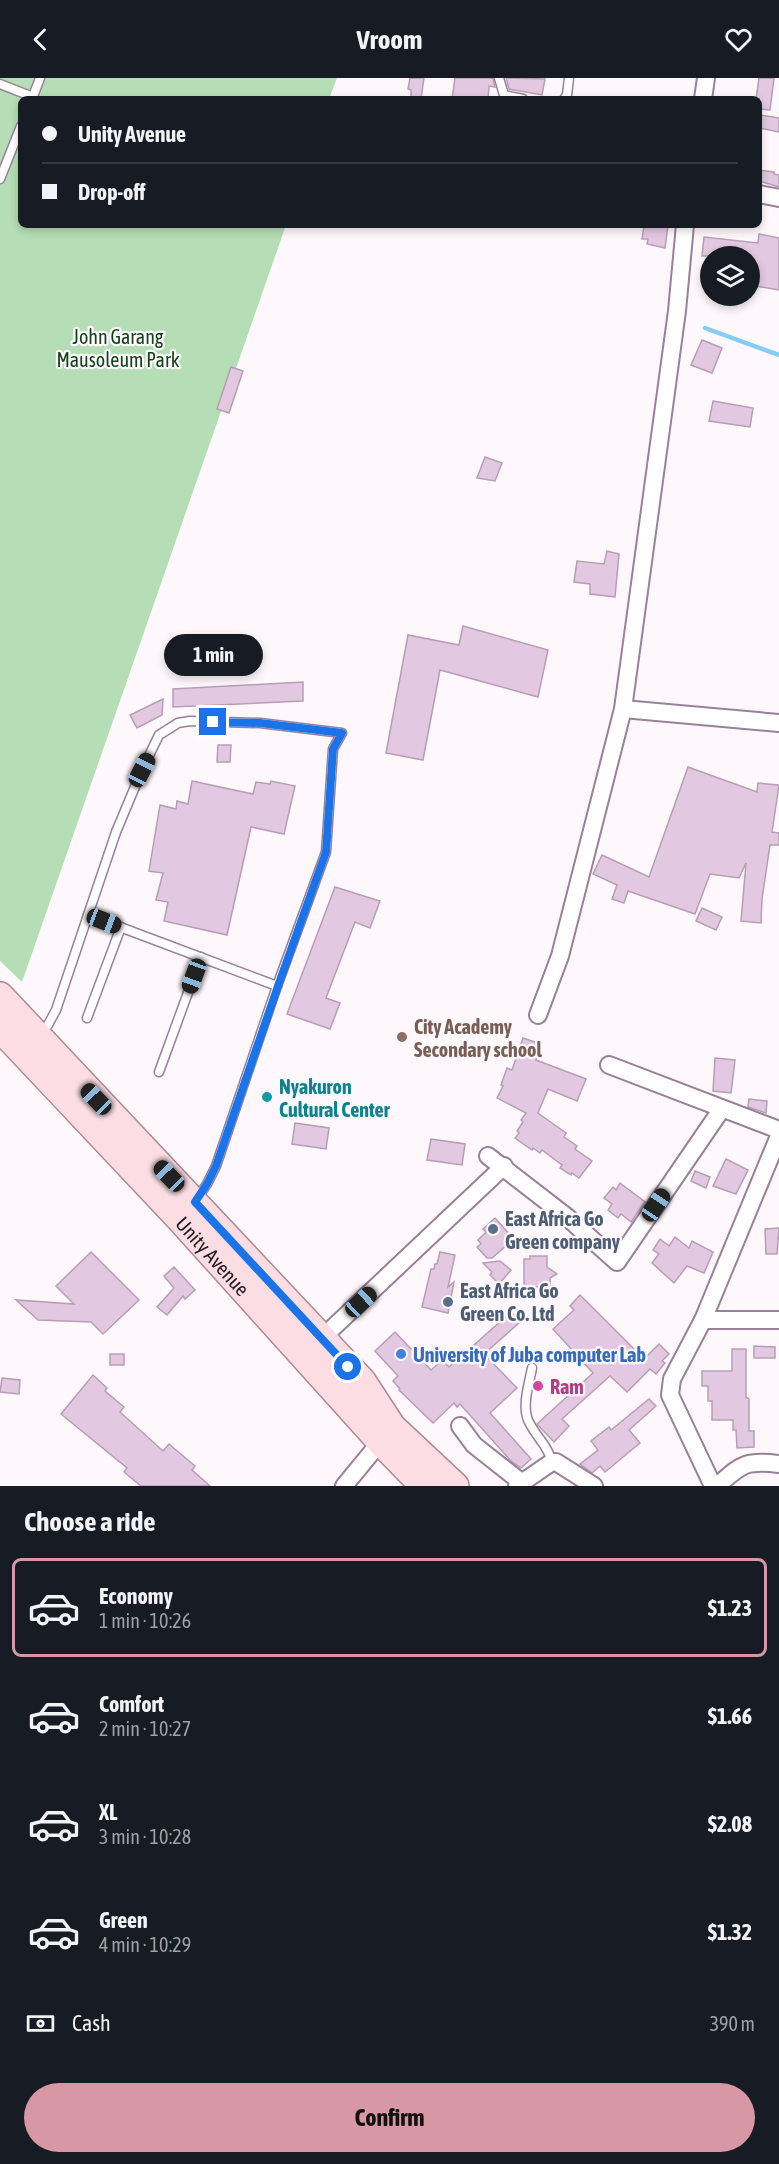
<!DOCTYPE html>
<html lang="en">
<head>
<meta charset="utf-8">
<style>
  body { margin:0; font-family:"Asap Condensed",sans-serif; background:#20242c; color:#f1f3f6; height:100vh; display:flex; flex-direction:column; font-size:22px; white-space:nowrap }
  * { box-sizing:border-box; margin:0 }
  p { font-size:20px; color:#9ea1a6 }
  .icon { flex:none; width:33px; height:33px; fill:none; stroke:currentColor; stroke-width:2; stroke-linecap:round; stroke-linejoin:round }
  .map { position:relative; height:1408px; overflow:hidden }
  .panel { display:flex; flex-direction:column; background:#171b24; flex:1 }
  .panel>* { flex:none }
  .guide { position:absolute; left:18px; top:18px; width:744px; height:132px; border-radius:9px; box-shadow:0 3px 9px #0003; display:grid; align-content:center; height:132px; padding:0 24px; background:#171b24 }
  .fabs { position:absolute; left:700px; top:168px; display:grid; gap:12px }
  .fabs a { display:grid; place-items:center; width:60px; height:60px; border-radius:50%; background:#171b24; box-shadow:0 3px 9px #0003; font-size:30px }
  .end { position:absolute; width:27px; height:27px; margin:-14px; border:8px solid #1a73e8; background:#fff; box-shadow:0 0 0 3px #fff }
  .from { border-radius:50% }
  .bubble { position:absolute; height:42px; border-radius:21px; background:#171b24; box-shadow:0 3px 9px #0003; font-size:20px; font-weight:700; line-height:42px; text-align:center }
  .car { position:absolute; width:18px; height:36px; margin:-18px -9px; border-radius:8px; box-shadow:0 0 4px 2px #0007; background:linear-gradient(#222 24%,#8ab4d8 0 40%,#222 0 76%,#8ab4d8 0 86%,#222 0) }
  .guide b { display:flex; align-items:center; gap:21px; height:57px; font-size:22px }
  .guide b+b { border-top:2px solid #363941 }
  .guide i { width:15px; height:15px; background:#f1f3f6 }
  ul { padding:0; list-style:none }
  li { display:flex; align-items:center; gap:18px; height:99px; margin:0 12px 9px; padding:0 12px; border:3px solid transparent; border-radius:9px }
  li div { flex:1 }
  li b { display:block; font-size:22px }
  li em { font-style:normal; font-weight:700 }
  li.on { border-color:#d797a5 }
  li>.icon { width:54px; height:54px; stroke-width:1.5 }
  h2 { padding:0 24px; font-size:27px; line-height:72px }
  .pay { display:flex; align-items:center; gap:15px; height:66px; padding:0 24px; font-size:22px }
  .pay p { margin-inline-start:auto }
  .action { display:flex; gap:12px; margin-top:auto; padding:12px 24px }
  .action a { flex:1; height:69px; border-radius:36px; background:#d797a5; color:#111; font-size:24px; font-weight:700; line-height:69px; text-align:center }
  header { display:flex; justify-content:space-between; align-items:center; height:78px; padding:0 24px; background:#171b24; font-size:27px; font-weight:700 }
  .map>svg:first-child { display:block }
  .green { fill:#b5deb7 }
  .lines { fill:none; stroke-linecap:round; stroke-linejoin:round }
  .stream { stroke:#86cdf4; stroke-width:4.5 }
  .building { fill:#e2c8e0; stroke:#b79eb5; stroke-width:1.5 }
  .service-casing { stroke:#998197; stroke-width:11 }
  .minor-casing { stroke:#998197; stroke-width:20 }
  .primary-casing { stroke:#ae8a93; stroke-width:30 }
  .service { stroke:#fff; stroke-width:8 }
  .minor { stroke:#fff; stroke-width:16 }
  .primary { stroke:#fbdde3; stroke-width:27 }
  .route { stroke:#1a73e8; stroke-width:8 }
  .education-dot { fill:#8d6e63; stroke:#fef8fd; stroke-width:2 }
  .culture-dot { fill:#0f9aa8; stroke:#fef8fd; stroke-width:2 }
  .service-dot { fill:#5c6f8a; stroke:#fef8fd; stroke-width:2 }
  .shop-dot { fill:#3f7fe0; stroke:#fef8fd; stroke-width:2 }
  .hotel-dot { fill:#d1479c; stroke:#fef8fd; stroke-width:2 }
  .labels { text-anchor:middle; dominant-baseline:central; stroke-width:4.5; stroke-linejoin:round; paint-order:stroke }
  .park-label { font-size:20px; fill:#13431a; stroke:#fef8fd }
  .education-label { font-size:20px; font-weight:bold; fill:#785e54; stroke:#fef8fd; text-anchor:start }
  .culture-label { font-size:20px; font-weight:bold; fill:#0d838f; stroke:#fef8fd; text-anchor:start }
  .service-label { font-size:20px; font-weight:bold; fill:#4e5e75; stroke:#fef8fd; text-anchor:start }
  .street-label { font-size:20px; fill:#231922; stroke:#fef8fd }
  .shop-label { font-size:20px; font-weight:bold; fill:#366cbe; stroke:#fef8fd; text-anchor:start }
  .hotel-label { font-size:20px; font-weight:bold; fill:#b23c85; stroke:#fef8fd; text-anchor:start }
</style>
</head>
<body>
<header><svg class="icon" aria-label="back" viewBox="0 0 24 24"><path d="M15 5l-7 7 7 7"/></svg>Vroom<svg class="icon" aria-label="heart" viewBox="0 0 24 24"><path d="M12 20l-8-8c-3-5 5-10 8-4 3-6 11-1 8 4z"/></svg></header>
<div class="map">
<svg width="779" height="1408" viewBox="0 0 779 1408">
  <rect width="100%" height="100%" fill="#fef8fd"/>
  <!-- green -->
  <polygon class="green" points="0,0 337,0 329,21 21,21 21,147 286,147 22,904 0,883"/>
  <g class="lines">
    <!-- stream -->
    <polyline class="stream" points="705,250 779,277"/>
  </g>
  <!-- building -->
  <g class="building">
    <polygon points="410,0 424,0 421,21 411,21 411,12 408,11"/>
    <polygon points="455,0 493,0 495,9 489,8 488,21 452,21"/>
    <polygon points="506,0 545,1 542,17 509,11"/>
    <polygon points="759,0 774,0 770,32 759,31 759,21 756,21"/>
    <polygon points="761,37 779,40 779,54 759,50"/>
    <polygon points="759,92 774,94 774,96 779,97 779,109 759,103"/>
    <polygon points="644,147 668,147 665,170 647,166 648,161 642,161"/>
    <polygon points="759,156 779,160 779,212 750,207 750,178 702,178 704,159 758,165"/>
    <polygon points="702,262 722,270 712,295 691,287"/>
    <polygon points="231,289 243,293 229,335 217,331"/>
    <polygon points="713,323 753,330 750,349 709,343"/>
    <polygon points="485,379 502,385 495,403 477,400"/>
    <polygon points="607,473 619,476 615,519 590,516 590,506 574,504 577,483 604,486"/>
    <polygon points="463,548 548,572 538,619 440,592 423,682 386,675 408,557 459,567"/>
    <polygon points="303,604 303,623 173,629 173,611"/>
    <polygon points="163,621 162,637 137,650 130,637"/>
    <polygon points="218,667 231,667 230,684 217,684"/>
    <polygon points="688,689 757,714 758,705 779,707 772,754 779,755 779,767 770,767 762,821 761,845 741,843 746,785 739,800 710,796 695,836 628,813 624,825 612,821 617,807 593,796 602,777 649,799"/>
    <polygon points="192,703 253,716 256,704 270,706 271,703 295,708 284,756 251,749 227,857 164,843 168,824 156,822 163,795 149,793 160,727 176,731 177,723 188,726"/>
    <polygon points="335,809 380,823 370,850 355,844 326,920 340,925 330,951 287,936"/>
    <polygon points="702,830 722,839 716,852 696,843"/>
    <polygon points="523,960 541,966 536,982 586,1001 577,1023 548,1011 538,1035 566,1055 564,1059 577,1068 575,1071 592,1083 579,1100 572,1095 571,1097 560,1090 562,1087 542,1072 540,1075 533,1070 532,1072 515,1060 519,1055 517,1053 523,1044 521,1042 526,1035 497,1020 503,1008 501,1007 507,990 512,992"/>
    <polygon points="715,980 735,982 731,1015 713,1013"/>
    <polygon points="749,1021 767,1023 766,1035 748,1029"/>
    <polygon points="295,1045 329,1050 326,1071 292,1066"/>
    <polygon points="431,1061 465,1066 462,1087 427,1082"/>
    <polygon points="726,1081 748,1092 736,1116 713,1108"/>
    <polygon points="695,1093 710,1099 706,1110 691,1103"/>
    <polygon points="620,1105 645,1124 631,1144 621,1136 618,1140 608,1132 612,1126 604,1120 613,1109 616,1112"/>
    <polygon points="495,1140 514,1161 492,1180 487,1180 477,1169 481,1166 478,1162 486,1154 483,1151"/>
    <polygon points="779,1150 777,1176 766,1176 765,1151"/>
    <polygon points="675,1159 689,1170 692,1163 713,1174 704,1195 687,1188 674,1205 652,1185 659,1176 653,1172 660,1161 669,1168"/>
    <polygon points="91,1174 139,1222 103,1256 91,1244 38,1242 16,1222 74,1226 56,1208"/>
    <polygon points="440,1174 455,1177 448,1209 454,1204 448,1235 422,1229 431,1191 434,1191 435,1186 437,1186"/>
    <polygon points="530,1178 547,1178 547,1189 557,1196 550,1200 550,1209 524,1209 524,1181 530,1181"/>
    <polygon points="500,1183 511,1192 499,1206 490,1197 492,1194 483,1185"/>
    <polygon points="174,1189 195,1212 185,1221 183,1218 167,1237 157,1229 174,1210 164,1198"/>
    <polygon points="580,1217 644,1281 659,1266 669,1276 662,1283 665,1285 656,1296 650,1291 627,1314 610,1298 562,1341 569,1348 554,1364 537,1346 593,1295 553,1251 574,1232 570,1228"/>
    <polygon points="511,1234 520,1244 484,1276 517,1310 490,1335 531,1381 521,1390 511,1383 460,1326 457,1329 454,1325 433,1345 399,1312 400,1311 393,1303 398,1298 375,1273 395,1254 431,1292 442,1282 449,1289"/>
    <polygon points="754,1268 775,1269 775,1280 754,1280"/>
    <polygon points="732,1271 746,1271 746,1319 749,1321 749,1353 754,1353 754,1369 737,1370 736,1352 733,1352 733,1342 712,1342 712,1323 708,1323 708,1308 702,1308 702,1293 732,1293"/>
    <rect x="110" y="1276" width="14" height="11"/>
    <polygon points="93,1297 107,1310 105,1313 124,1329 120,1334 163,1373 169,1366 195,1388 192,1392 210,1408 141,1408 124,1394 127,1390 61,1336"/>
    <polygon points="2,1300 20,1302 19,1316 0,1314"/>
    <polygon points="649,1321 656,1328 629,1352 640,1365 605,1394 600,1388 592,1395 580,1386 598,1372 591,1363 609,1349 611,1352"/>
  </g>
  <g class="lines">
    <!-- service casing -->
    <g class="service-casing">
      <g id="service">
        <polyline points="499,0 504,17 523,21"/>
        <polyline points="0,6 33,19"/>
        <polyline points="32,21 40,0"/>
        <polyline points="564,21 567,17 569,0"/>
        <polyline points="0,101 21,48"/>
        <polyline points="88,837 277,908"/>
        <polyline points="87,940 121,849"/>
        <polyline points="43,956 56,932 116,754 142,692 159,657 178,645 190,643 260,645 342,655 333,671 326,774 277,908 216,1088 207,1106 196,1122"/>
        <polyline points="159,994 201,879"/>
        <path d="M532 1290C529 1306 522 1327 528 1342 535 1358 548 1367 552 1384"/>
      </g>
    </g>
    <!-- minor casing -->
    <g class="minor-casing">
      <g id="minor">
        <polyline points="703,21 706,0"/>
        <polyline points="759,116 779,120"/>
        <polyline points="623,631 779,645"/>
        <polyline points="538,937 560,878 623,631 677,233 685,147"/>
        <polyline points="609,987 779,1052"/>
        <polyline points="488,1078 567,1139 617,1184 721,1032"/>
        <polyline points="703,1242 779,1058"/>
        <polyline points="321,1261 504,1088"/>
        <polyline points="460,1348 474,1367 521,1404"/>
        <polyline points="344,1408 386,1357"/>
        <polyline points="517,1408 552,1384 556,1384 594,1408"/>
        <polyline points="713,1408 670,1317 672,1301 703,1242 779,1242"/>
        <path d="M717 1408C742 1386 745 1382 779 1386"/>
      </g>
    </g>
    <!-- primary casing -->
    <g class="primary-casing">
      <g id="primary">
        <polyline points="0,918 362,1303 392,1349 455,1408"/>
        <path id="s1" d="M0 950 181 1142 381 1364 424 1408"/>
      </g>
    </g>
    <!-- service -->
    <use href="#service" class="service"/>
    <!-- minor -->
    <use href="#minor" class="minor"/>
    <!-- primary -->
    <use href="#primary" class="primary"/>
  </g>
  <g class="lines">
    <!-- route -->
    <polyline class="route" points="213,644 260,645 342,655 333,671 326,774 278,908 216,1088 207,1106 195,1124 348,1289"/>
  </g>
  <!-- markers -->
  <circle class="education-dot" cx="402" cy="959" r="6"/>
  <circle class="culture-dot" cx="267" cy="1019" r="6"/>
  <g class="service-dot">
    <circle cx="493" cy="1151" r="6"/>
    <circle cx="448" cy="1224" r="6"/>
  </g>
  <circle class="shop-dot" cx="401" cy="1276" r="6"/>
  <circle class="hotel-dot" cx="538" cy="1308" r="6"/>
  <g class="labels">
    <!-- park labels -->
    <g class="park-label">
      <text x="118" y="258">John Garang<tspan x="118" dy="23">Mausoleum Park</tspan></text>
    </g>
    <!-- education labels -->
    <g class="education-label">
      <text x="414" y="948">City Academy<tspan x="414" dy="23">Secondary school</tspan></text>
    </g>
    <!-- culture labels -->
    <g class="culture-label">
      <text x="279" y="1008">Nyakuron<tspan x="279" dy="23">Cultural Center</tspan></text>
    </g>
    <!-- service labels -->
    <g class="service-label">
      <text x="505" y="1140">East Africa Go<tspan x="505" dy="23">Green company</tspan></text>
      <text x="460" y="1212">East Africa Go<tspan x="460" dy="23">Green Co. Ltd</tspan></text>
    </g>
    <!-- street labels -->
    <g class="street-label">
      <text stroke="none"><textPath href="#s1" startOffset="312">Unity Avenue</textPath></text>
    </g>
    <!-- shop labels -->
    <g class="shop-label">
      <text x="413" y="1276">University of Juba computer Lab</text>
    </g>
    <!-- hotel labels -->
    <g class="hotel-label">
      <text x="550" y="1308">Ram</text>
    </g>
  </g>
</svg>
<div class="fabs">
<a><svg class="icon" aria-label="layers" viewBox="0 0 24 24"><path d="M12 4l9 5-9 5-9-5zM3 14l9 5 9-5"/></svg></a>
</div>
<i class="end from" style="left:348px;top:1289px"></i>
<i class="end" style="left:213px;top:644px"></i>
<div class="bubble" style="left:164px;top:556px;width:99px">1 min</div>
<i class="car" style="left:142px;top:692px;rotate:27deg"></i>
<i class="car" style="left:104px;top:843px;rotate:111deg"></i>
<i class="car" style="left:194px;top:898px;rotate:200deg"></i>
<i class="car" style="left:96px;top:1021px;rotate:316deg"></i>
<i class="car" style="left:169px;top:1098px;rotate:316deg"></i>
<i class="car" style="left:656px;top:1127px;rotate:34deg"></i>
<i class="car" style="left:361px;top:1224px;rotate:47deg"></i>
<div class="guide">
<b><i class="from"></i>Unity Avenue</b>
<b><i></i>Drop-off</b>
</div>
</div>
<section class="panel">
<h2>Choose a ride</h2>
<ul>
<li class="on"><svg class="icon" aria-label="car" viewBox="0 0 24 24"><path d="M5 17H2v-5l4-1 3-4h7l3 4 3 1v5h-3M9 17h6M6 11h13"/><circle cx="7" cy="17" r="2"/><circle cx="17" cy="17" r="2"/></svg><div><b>Economy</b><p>1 min · 10:26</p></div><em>$1.23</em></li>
<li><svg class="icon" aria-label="car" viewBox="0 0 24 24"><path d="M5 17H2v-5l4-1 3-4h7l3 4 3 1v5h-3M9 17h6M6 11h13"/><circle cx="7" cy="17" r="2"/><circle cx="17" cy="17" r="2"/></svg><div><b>Comfort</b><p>2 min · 10:27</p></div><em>$1.66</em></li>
<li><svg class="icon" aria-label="car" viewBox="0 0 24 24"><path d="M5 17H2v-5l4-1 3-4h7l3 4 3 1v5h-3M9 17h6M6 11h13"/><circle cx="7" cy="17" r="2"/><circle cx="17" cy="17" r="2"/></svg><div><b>XL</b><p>3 min · 10:28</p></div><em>$2.08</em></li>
<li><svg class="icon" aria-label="car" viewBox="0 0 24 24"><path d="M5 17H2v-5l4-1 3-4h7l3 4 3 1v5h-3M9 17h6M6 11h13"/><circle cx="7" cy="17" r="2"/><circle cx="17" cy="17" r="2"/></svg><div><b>Green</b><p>4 min · 10:29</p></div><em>$1.32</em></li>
</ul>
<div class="pay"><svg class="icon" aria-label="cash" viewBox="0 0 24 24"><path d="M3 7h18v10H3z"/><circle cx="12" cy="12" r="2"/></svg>Cash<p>390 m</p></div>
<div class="action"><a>Confirm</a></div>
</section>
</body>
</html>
